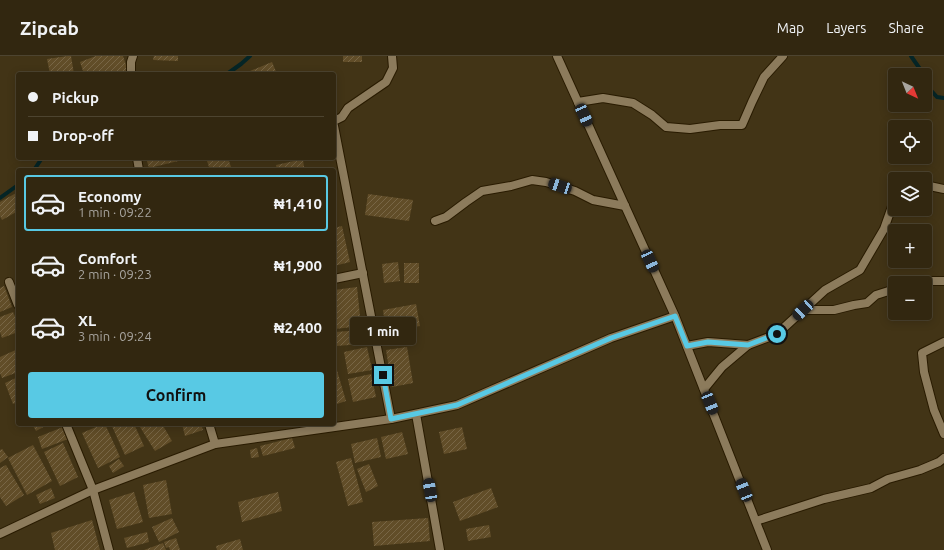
<!DOCTYPE html>
<html lang="en">
<head>
<meta charset="utf-8">
<style>
  body { margin:0; font-family:Ubuntu,sans-serif; background:#3a2f19; color:#f1f3f6; height:100vh; display:flex; flex-direction:column; font-size:15px; white-space:nowrap }
  * { box-sizing:border-box; margin:0 }
  p { font-size:13px; color:#a8a59f }
  .icon { flex:none; width:22px; height:22px; fill:none; stroke:currentColor; stroke-width:2; stroke-linecap:round; stroke-linejoin:round }
  .map { position:relative; flex:1; overflow:hidden }
  .panel { position:absolute; left:16px; top:112px; width:320px; height:258px; display:flex; flex-direction:column; background:#322710; border-radius:4px; box-shadow:0 2px 10px #0003,0 0 0 1px #4d4430 }
  .panel>* { flex:none }
  .top-card { position:absolute; left:16px; top:16px; width:320px; height:88px; border-radius:4px; box-shadow:0 2px 10px #0003,0 0 0 1px #4d4430; display:grid; align-content:center; height:88px; padding:0 12px; background:#322710 }
  .needle { width:26px; rotate:137deg }
  .buttons { position:absolute; left:888px; top:12px; display:grid; gap:8px }
  .buttons a { display:grid; place-items:center; width:44px; height:44px; border-radius:4px; background:#322710; box-shadow:0 2px 10px #0003,0 0 0 1px #4d4430; font-size:20px }
  .end { position:absolute; width:18px; height:18px; margin:-9px; border:5px solid #58c9e4; background:#111; box-shadow:0 0 0 2px #111 }
  .from { border-radius:50% }
  .bubble { position:absolute; height:28px; border-radius:4px; background:#322710; box-shadow:0 2px 10px #0003,0 0 0 1px #4d4430; font-size:13px; font-weight:700; line-height:28px; text-align:center }
  .car { position:absolute; width:12px; height:24px; margin:-12px -6px; border-radius:5px; box-shadow:0 0 3px 1px #0007; background:linear-gradient(#222 24%,#8ab4d8 0 40%,#222 0 76%,#8ab4d8 0 86%,#222 0) }
  .top-card b { display:flex; align-items:center; gap:14px; height:38px; font-size:15px }
  .top-card b+b { border-top:1px solid #4d4430 }
  .top-card i { width:10px; height:10px; background:#f1f3f6 }
  ul { padding:7px 0 0; list-style:none }
  li { display:flex; align-items:center; gap:12px; height:56px; margin:0 8px 6px; padding:0 4px; border:2px solid transparent; border-radius:4px }
  li div { flex:1 }
  li b { display:block; font-size:15px }
  li em { font-style:normal; font-weight:700 }
  li.active { border-color:#58c9e4 }
  li>.icon { width:36px; height:36px; stroke-width:1.5 }
  .button { display:flex; gap:8px; margin-top:auto; padding:8px 12px }
  .button a { flex:1; height:46px; border-radius:4px; background:#58c9e4; color:#111; font-size:16px; font-weight:700; line-height:46px; text-align:center }
  header { display:flex; align-items:center; gap:24px; box-sizing:border-box; height:56px; padding:0 20px; background:#322710; border-bottom:1px solid #4d4430 }
  header strong { font-size:19px }
  nav { display:flex; gap:22px; margin-inline-start:auto; font-size:14px }
  .map>svg:first-child { display:block }
  .lines { fill:none; stroke-linecap:round; stroke-linejoin:round }
  .stream { stroke:#052526; stroke-width:4 }
  .building { fill:url(#building-hatch) }
  .street-casing { stroke:#291b00; stroke-width:10 }
  .street { stroke:#8c7b5c; stroke-width:8 }
  .route { stroke:#58c9e4; stroke-width:5 }
</style>
</head>
<body>
<header>
<strong>Zipcab</strong>
<nav><a>Map</a><a>Layers</a><a>Share</a></nav>
</header>
<div class="map">
<svg width="944" height="494" viewBox="0 0 944 494">
  <defs>
    <pattern id="building-hatch" width="6" height="6" patternUnits="userSpaceOnUse"><rect width="6" height="6" fill="#614d28"/><path d="M-1 1l2-2M0 6l6-6M5 7l2-2" fill="none" stroke="#786646"/></pattern>
  </defs>
  <rect width="100%" height="100%" fill="#423416"/>
  <g class="lines">
    <!-- stream -->
    <g class="stream">
      <polyline points="911,0 920,13 921,19"/>
      <polyline points="227,18 241,8 250,0"/>
      <polyline points="925,28 937,41 944,42"/>
      <polyline points="34,114 42,102"/>
      <polyline points="0,142 18,129"/>
    </g>
  </g>
  <!-- building -->
  <g class="building">
    <polygon points="68,0 71,0 74,18 50,18 47,3"/>
    <polygon points="96,0 123,0 129,18 84,18 80,6"/>
    <polygon points="154,0 178,0 178,5 153,4"/>
    <rect x="343" y="0" width="19" height="6"/>
    <polygon points="272,6 277,18 243,18"/>
    <polygon points="146,102 187,102 187,103 149,112"/>
    <polygon points="206,102 228,102 232,114 210,114"/>
    <polygon points="303,103 304,111 300,112 301,114 277,114 276,109"/>
    <polygon points="18,136 18,155 2,164 0,160 0,146"/>
    <polygon points="368,138 413,144 409,165 365,159"/>
    <polygon points="342,170 350,206 334,210 334,172"/>
    <polygon points="398,206 400,225 384,227 382,208"/>
    <rect x="404" y="207" width="15" height="20"/>
    <polygon points="4,230 12,251 0,256 0,232"/>
    <polygon points="357,231 361,270 335,273 334,262 337,262 336,253 334,253 334,234"/>
    <polygon points="416,248 420,270 386,276 383,254"/>
    <polygon points="13,256 18,267 18,276 2,282 0,276 0,261"/>
    <polygon points="362,274 363,288 336,290 335,276"/>
    <polygon points="367,291 372,314 348,318 344,296"/>
    <polygon points="407,291 413,327 392,331 386,294"/>
    <polygon points="18,293 18,316 2,322 0,317 0,301"/>
    <polygon points="336,311 346,345 334,349 334,312"/>
    <polygon points="371,318 376,341 353,346 348,323"/>
    <polygon points="18,321 18,346 13,348 5,327"/>
    <polygon points="32,368 49,368 36,375"/>
    <polygon points="103,368 105,368 120,401 98,412 82,377"/>
    <polygon points="111,368 134,368 144,390 125,399"/>
    <polygon points="144,368 162,368 172,385 155,395 140,371"/>
    <polygon points="182,368 201,368 203,374 185,380"/>
    <polygon points="63,371 68,383 42,393 38,381"/>
    <polygon points="462,371 467,393 444,398 439,376"/>
    <polygon points="402,376 408,398 386,403 381,381"/>
    <polygon points="292,382 295,392 263,400 260,390"/>
    <polygon points="377,382 381,401 355,407 351,388"/>
    <polygon points="63,387 78,421 60,430 44,396"/>
    <polygon points="33,389 52,425 27,439 8,402"/>
    <polygon points="257,392 259,401 251,402 250,394"/>
    <polygon points="2,393 8,401 0,407 0,394"/>
    <polygon points="351,402 363,446 348,450 336,406"/>
    <polygon points="119,403 124,410 113,417 109,410"/>
    <polygon points="369,408 378,430 366,436 357,413"/>
    <polygon points="6,409 24,439 6,450 0,441 0,412"/>
    <polygon points="166,424 172,458 149,462 143,429"/>
    <polygon points="51,432 55,442 40,448 36,439"/>
    <polygon points="491,432 498,451 460,465 453,446"/>
    <polygon points="134,436 143,466 117,473 109,444"/>
    <polygon points="278,436 282,455 242,466 238,446"/>
    <polygon points="172,462 179,476 159,486 152,471"/>
    <polygon points="428,462 430,485 374,490 372,466"/>
    <polygon points="92,464 100,494 55,494 51,477"/>
    <polygon points="489,469 491,481 468,485 466,473"/>
    <polygon points="147,476 149,486 127,492 124,482"/>
    <polygon points="176,482 180,494 170,494 169,491 166,492 164,486"/>
    <polygon points="240,483 243,494 217,494 216,490"/>
    <polygon points="163,487 166,494 144,494"/>
  </g>
  <g class="lines">
    <!-- street casing -->
    <g class="street-casing">
      <g id="street">
        <polyline points="557,0 675,260 767,494"/>
        <polyline points="131,18 131,6 133,0"/>
        <polyline points="578,46 603,42 633,47 652,59 666,71 690,73 720,69 742,69 752,46 764,21 783,0"/>
        <polyline points="334,65 342,61 348,52 386,26 393,12 392,0"/>
        <polyline points="334,70 391,363"/>
        <polyline points="137,102 139,114"/>
        <polyline points="925,129 944,133"/>
        <polyline points="435,165 446,161 466,146 482,135 511,130 532,124 546,126 575,135 593,144 625,150"/>
        <polyline points="334,223 363,217"/>
        <polyline points="9,226 18,249"/>
        <polyline points="920,227 930,225 944,225"/>
        <polyline points="803,254 834,254 854,249 867,247 876,239 895,233"/>
        <polyline points="944,286 922,297 924,316 934,354 944,378"/>
        <polyline points="687,290 708,286 748,289"/>
        <polyline points="704,333 722,311 748,289 777,278 825,234 860,214 884,173 895,142"/>
        <polyline points="416,358 440,494"/>
        <polyline points="66,368 93,434 109,494"/>
        <polyline points="209,368 215,388"/>
        <polyline points="756,465 824,443 871,432 888,423 920,414 939,406 944,402"/>
        <polyline points="0,478 93,434 215,388 391,363 457,349 611,282 675,260"/>
      </g>
    </g>
    <!-- street -->
    <use href="#street" class="street"/>
  </g>
  <g class="lines">
    <!-- route -->
    <polyline class="route" points="383,319 391,363 457,349 611,282 675,260 687,290 708,286 748,289 777,278"/>
  </g>
</svg>
<div class="buttons">
<a><svg class="needle" viewBox="-14 -14 28 28"><path d="M0-13l5 13h-10z" fill="#e53935"/><path d="M0 13l5-13h-10z" fill="#a8a59f"/></svg></a>
<a><svg class="icon" aria-label="locate" viewBox="0 0 24 24"><circle cx="12" cy="12" r="6"/><path d="M12 2v4M12 18v4M2 12h4M18 12h4"/></svg></a>
<a><svg class="icon" aria-label="layers" viewBox="0 0 24 24"><path d="M12 4l9 5-9 5-9-5zM3 14l9 5 9-5"/></svg></a>
<a>+</a>
<a>−</a>
</div>
<i class="end from" style="left:777px;top:278px"></i>
<i class="end" style="left:383px;top:319px"></i>
<div class="bubble" style="left:350px;top:261px;width:66px">1 min</div>
<i class="car" style="left:584px;top:59px;rotate:156deg"></i>
<i class="car" style="left:560px;top:130px;rotate:288deg"></i>
<i class="car" style="left:650px;top:205px;rotate:155deg"></i>
<i class="car" style="left:803px;top:254px;rotate:227deg"></i>
<i class="car" style="left:710px;top:347px;rotate:158deg"></i>
<i class="car" style="left:430px;top:434px;rotate:350deg"></i>
<i class="car" style="left:744px;top:434px;rotate:338deg"></i>
<div class="top-card">
<b><i class="from"></i>Pickup</b>
<b><i></i>Drop-off</b>
</div>
<section class="panel">
<ul>
<li class="active"><svg class="icon" aria-label="car" viewBox="0 0 24 24"><path d="M5 17H2v-5l4-1 3-4h7l3 4 3 1v5h-3M9 17h6M6 11h13"/><circle cx="7" cy="17" r="2"/><circle cx="17" cy="17" r="2"/></svg><div><b>Economy</b><p>1 min · 09:22</p></div><em>₦1,410</em></li>
<li><svg class="icon" aria-label="car" viewBox="0 0 24 24"><path d="M5 17H2v-5l4-1 3-4h7l3 4 3 1v5h-3M9 17h6M6 11h13"/><circle cx="7" cy="17" r="2"/><circle cx="17" cy="17" r="2"/></svg><div><b>Comfort</b><p>2 min · 09:23</p></div><em>₦1,900</em></li>
<li><svg class="icon" aria-label="car" viewBox="0 0 24 24"><path d="M5 17H2v-5l4-1 3-4h7l3 4 3 1v5h-3M9 17h6M6 11h13"/><circle cx="7" cy="17" r="2"/><circle cx="17" cy="17" r="2"/></svg><div><b>XL</b><p>3 min · 09:24</p></div><em>₦2,400</em></li>
</ul>
<div class="button"><a>Confirm</a></div>
</section>
</div>
</body>
</html>
